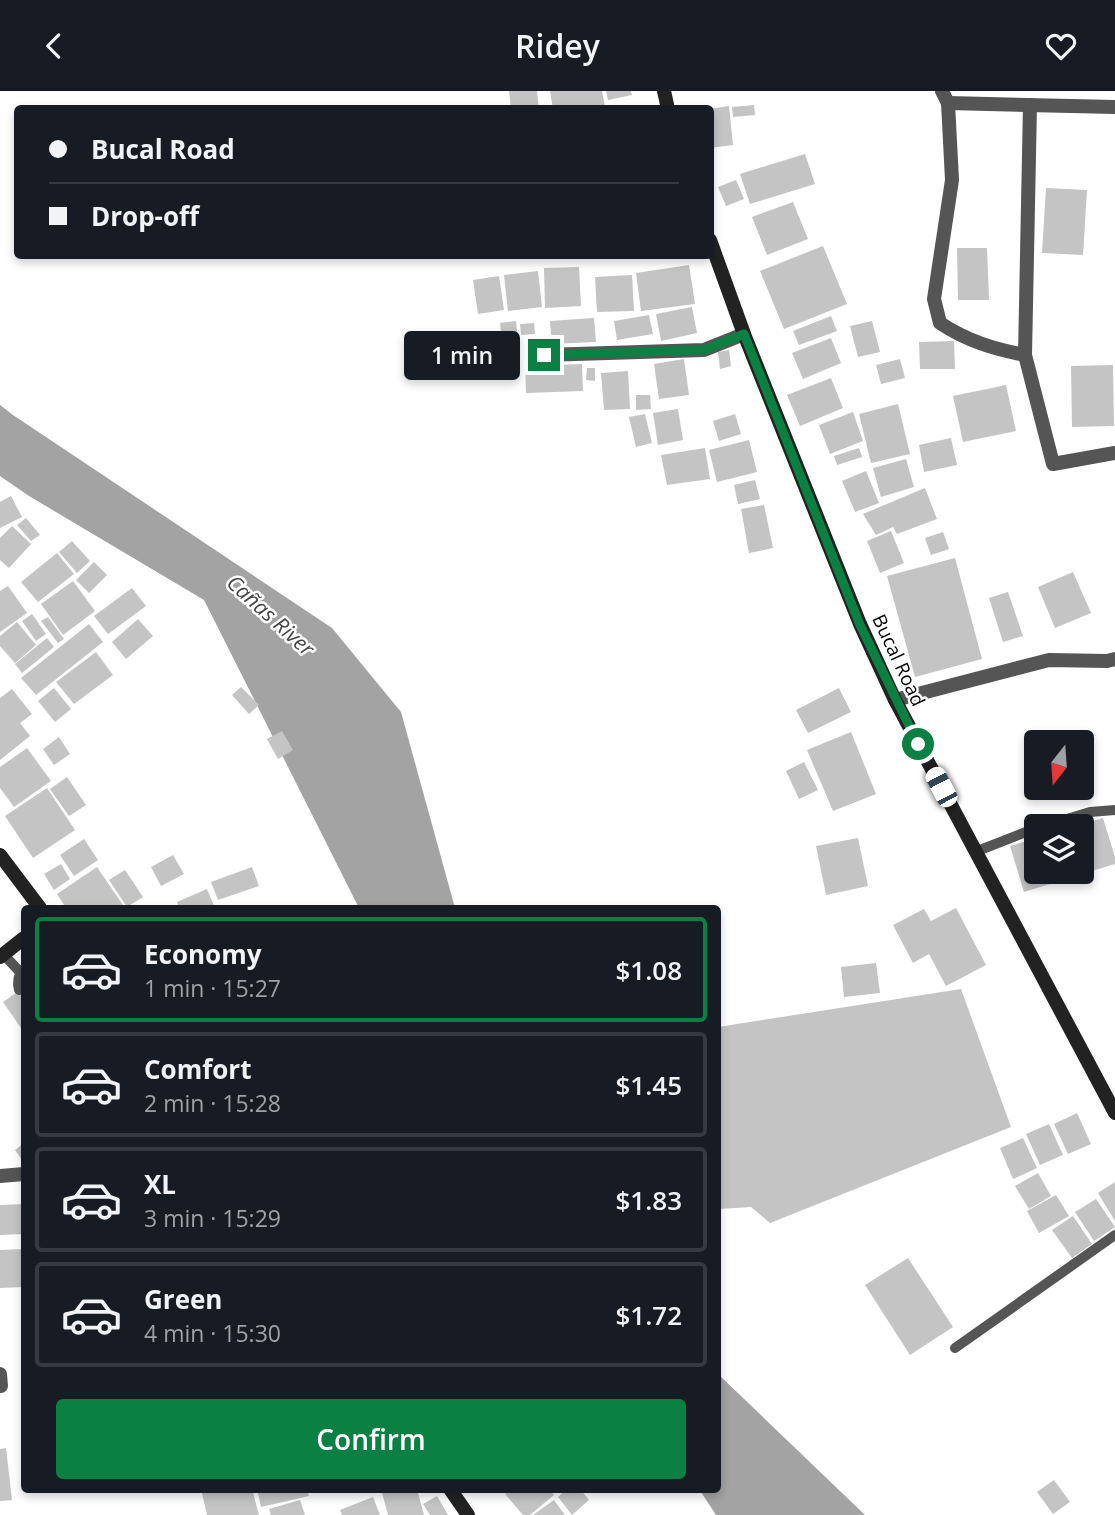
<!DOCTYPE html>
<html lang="en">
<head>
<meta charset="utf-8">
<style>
  body { margin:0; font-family:"Open Sans",sans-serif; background:#20242c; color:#f1f3f6; height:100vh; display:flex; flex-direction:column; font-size:26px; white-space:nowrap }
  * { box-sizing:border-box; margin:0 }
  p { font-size:23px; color:#9ea1a6 }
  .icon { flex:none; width:38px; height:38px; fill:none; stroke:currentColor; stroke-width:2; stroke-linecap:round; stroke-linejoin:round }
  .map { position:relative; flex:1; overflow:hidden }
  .sheet { position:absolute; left:21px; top:814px; width:700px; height:588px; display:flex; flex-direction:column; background:#171b24; border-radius:7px; box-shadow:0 4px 10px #0003 }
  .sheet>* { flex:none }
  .hud { position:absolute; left:14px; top:14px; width:700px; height:154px; border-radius:7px; box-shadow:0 4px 10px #0003; display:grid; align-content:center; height:154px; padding:0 35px; background:#171b24 }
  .needle { width:46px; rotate:197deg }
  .controls { position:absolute; left:1024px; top:639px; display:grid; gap:14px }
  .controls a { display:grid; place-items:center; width:70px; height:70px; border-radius:7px; background:#171b24; box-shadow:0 4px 10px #0003; font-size:35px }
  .end { position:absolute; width:32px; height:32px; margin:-16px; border:9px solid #0b8043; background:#fff; box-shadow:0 0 0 4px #fff }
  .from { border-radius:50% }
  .bubble { position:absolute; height:49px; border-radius:7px; background:#171b24; box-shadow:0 4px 10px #0003; font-size:23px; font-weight:600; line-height:49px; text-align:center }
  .car { position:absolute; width:21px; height:42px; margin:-21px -10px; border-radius:9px; box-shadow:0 0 5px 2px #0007; background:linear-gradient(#fff 24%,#345 0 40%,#fff 0 76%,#345 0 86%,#fff 0) }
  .hud b { display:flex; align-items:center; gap:24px; height:66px; font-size:26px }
  .hud b+b { border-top:2px solid #363941 }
  .hud i { width:18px; height:18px; background:#f1f3f6 }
  ul { padding:12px 0 0; list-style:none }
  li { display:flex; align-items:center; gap:21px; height:105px; margin:0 14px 10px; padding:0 21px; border:4px solid #363941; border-radius:7px }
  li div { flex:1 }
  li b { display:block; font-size:26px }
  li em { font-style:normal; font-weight:600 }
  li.active { border-color:#0b8043 }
  li>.icon { width:63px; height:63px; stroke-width:1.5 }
  .button { display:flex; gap:14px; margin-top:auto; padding:14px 35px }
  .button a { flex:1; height:80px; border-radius:7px; background:#0b8043; color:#fff; font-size:28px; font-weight:600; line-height:80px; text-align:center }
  header { display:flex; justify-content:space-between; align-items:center; height:91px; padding:0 35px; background:#171b24; font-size:32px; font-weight:600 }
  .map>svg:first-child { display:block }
  .water { fill:#a3a3a3 }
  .building { fill:#c4c4c4 }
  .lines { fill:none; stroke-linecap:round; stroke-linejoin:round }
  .lane { stroke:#555; stroke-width:10 }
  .street { stroke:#555; stroke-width:14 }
  .secondary { stroke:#222; stroke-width:14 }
  .route { stroke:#0b8043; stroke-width:9 }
  .labels { text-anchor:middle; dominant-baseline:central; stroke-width:5; stroke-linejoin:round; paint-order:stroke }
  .street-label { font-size:19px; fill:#000; stroke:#fff }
  .water-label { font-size:21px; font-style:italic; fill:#444; stroke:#fff }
</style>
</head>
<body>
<header><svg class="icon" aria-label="back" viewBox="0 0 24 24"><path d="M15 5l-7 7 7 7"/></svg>Ridey<svg class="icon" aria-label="heart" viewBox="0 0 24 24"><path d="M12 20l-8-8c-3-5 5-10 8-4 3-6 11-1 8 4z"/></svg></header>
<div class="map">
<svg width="1115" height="1424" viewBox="0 0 1115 1424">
  <rect width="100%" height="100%" fill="#fff"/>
  <!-- water -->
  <g class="water">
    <polygon points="0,314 13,324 332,537 401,621 455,817 359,817 204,509 29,405 0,385"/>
    <polygon points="718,1283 865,1424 716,1424 699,1398 718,1398"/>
  </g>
  <!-- building -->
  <g class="building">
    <polygon points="509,0 537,0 539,18 511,18"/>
    <polygon points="550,0 602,0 605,16 553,18"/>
    <polygon points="606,0 631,0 632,4 608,9"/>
    <polygon points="754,14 755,24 733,26 732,16"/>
    <polygon points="729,15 733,54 710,57 710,18"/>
    <polygon points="805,63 815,93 750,113 740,83"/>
    <polygon points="736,89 744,108 726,115 718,96"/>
    <polygon points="1046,97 1087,99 1083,164 1042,162"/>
    <polygon points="793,111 808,148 767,164 752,126"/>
    <polygon points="823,155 847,213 784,238 760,180"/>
    <polygon points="957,157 987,157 989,209 958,209"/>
    <polygon points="689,174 695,213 641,220 636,182"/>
    <polygon points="579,176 581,215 545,217 544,177"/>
    <polygon points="538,180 542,216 508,220 504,184"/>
    <polygon points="632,184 634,220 597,221 595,186"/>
    <polygon points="499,185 504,219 478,223 473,189"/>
    <polygon points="692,216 697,242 661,250 656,223"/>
    <polygon points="649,224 653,243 617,249 614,230"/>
    <polygon points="831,225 837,240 799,254 793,240"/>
    <polygon points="594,227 596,251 552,253 550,230"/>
    <polygon points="516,230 518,249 502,251 500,232"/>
    <polygon points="872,230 880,261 858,266 850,235"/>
    <polygon points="534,232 535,243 521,244 520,233"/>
    <polygon points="831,247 841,272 803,288 792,262"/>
    <polygon points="954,250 955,278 920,278 919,251"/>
    <polygon points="729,259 731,275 720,278 718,261"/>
    <polygon points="684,268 689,304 659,308 654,273"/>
    <polygon points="900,268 905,287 881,293 876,274"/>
    <polygon points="582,273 583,300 526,302 525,275"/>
    <polygon points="1113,274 1114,335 1072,336 1071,275"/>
    <polygon points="587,277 595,277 595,290 586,289"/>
    <polygon points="628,280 630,318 604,319 601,282"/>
    <polygon points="831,287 843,317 800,335 787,304"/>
    <polygon points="1006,294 1016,340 963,351 953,305"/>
    <polygon points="636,304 650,304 651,318 636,319"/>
    <polygon points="898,313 910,363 871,372 859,323"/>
    <polygon points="678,318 683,349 658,354 653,322"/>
    <polygon points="853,321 863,350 830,363 819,334"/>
    <polygon points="645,323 652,352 636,356 629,326"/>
    <polygon points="735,323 741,343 719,350 713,330"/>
    <polygon points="951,347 957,374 924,381 919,354"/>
    <polygon points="749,349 757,381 717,391 709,359"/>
    <polygon points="705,357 710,388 667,394 661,364"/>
    <polygon points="859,357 862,366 837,374 834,365"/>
    <polygon points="906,368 914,396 881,406 873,377"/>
    <polygon points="866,380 879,412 855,421 842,390"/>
    <polygon points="755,389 760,408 738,413 734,394"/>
    <polygon points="925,397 937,428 897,443 893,436 876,444 863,423"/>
    <polygon points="11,405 22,426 0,437 0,411"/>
    <polygon points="764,414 773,457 749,462 741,418"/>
    <polygon points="26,427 40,444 31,450 17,434"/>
    <polygon points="12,435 31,453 9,477 0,469 0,447"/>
    <polygon points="891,440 904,472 880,482 867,450"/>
    <polygon points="943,441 949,458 931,464 925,447"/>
    <polygon points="72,450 90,470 77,482 59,461"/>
    <polygon points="57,462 74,483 38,511 21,491"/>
    <polygon points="955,467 982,568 915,586 887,485"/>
    <polygon points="94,471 107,484 89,502 76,489"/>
    <polygon points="1073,481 1091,522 1055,537 1038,496"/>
    <polygon points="73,490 95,520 63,544 41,513"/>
    <polygon points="8,495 27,522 0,541 0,500"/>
    <polygon points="132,497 146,515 108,543 94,525"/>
    <polygon points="1008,501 1023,545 1003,551 989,507"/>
    <polygon points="32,523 46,543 36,550 22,530"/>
    <polygon points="48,526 64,548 58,552 41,530"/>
    <polygon points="138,528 153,545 126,568 112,551"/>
    <polygon points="17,531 36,554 15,572 0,555 0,545"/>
    <polygon points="89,533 103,551 36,604 21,587"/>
    <polygon points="47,547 54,556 22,582 15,573"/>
    <polygon points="96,561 113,584 74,613 56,591"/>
    <polygon points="241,596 259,614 249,623 232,604"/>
    <polygon points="54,597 71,618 55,631 38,610"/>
    <polygon points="839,597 851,621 808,642 796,619"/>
    <polygon points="12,598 32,623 20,632 30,645 0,669 0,607"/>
    <polygon points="282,640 293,659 278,668 267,648"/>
    <polygon points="851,641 876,703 833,720 807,659"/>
    <polygon points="59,646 70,663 54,674 43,658"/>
    <polygon points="27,657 51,690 14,716 0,697 0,676"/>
    <polygon points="804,671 818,699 799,708 786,680"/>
    <polygon points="67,686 86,714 69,725 50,698"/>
    <polygon points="47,697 75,739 33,767 5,725"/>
    <polygon points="1103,727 1115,766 1115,773 1024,801 1010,755 1036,747 1036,780 1082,780 1082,733"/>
    <polygon points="858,747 868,795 826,804 816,755"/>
    <polygon points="84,748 98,769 74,785 60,764"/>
    <polygon points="173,764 184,783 161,795 151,776"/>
    <polygon points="61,773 70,788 54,799 44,783"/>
    <polygon points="97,776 125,817 66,817 57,803"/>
    <polygon points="252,776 259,795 218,809 211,791"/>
    <polygon points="125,779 143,806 127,816 109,789"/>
    <polygon points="207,798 215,817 179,817 177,811"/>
    <polygon points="956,817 986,874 946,895 929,863 913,872 893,834 924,818 931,830"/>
    <polygon points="876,872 880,902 844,906 841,876"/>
    <polygon points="24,896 24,935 21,937 3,911"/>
    <polygon points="961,898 1011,1036 770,1132 751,1116 718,1118 718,936"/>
    <polygon points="1077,1022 1091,1053 1068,1063 1054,1033"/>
    <polygon points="1049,1033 1063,1064 1040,1074 1026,1043"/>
    <polygon points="1023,1047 1037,1077 1013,1088 1000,1057"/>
    <polygon points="24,1052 24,1072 15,1059"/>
    <polygon points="1038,1082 1051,1105 1029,1118 1015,1095"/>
    <polygon points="1115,1091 1115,1130 1098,1102"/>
    <polygon points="1056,1104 1069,1125 1039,1142 1027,1120"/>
    <polygon points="1096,1108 1115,1136 1094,1150 1075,1121"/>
    <polygon points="24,1113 24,1143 0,1144 0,1114"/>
    <polygon points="1073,1125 1092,1153 1072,1167 1052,1139"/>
    <polygon points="24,1158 24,1196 0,1197 0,1159"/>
    <polygon points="908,1167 953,1236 910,1264 865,1194"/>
    <polygon points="6,1357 12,1409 0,1410 0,1358"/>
    <polygon points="1054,1389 1070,1411 1053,1423 1037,1401"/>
    <polygon points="201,1398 252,1398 259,1424 207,1424"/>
    <polygon points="257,1398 307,1398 309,1405 261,1416"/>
    <polygon points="381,1398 417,1398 424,1424 388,1424"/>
    <polygon points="510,1398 549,1398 554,1404 530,1424 523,1424 505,1403"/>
    <polygon points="567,1398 580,1398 589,1409 572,1424 558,1406"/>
    <polygon points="437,1405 448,1424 430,1424 423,1413"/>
    <polygon points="373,1406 380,1424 342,1424 340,1419"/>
    <polygon points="300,1409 305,1424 271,1424 269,1418"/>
    <polygon points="554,1409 565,1424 533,1424"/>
  </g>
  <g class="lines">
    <!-- lane -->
    <g class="lane">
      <polyline points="1044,735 1090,721 1115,719"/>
      <polyline points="975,761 1036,737"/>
      <polyline points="4,864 20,881"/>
      <path d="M19 899C17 892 18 883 24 878"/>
      <polyline points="955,1257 1115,1144"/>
    </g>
    <!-- street -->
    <g class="street">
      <path d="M942 0 948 12 952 89 934 208 940 232C967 250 994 258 1025 264"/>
      <polyline points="948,12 1115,16"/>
      <polyline points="1030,14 1025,264 1053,373 1115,362"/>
      <polyline points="544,264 704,259 744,243"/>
      <polyline points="895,609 1049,569 1107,570 1115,568"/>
      <polyline points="0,1085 24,1083"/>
      <polyline points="0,1283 1,1295"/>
    </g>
    <!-- secondary -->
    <g class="secondary">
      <polyline points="664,0 668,18"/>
      <polyline points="710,149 744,243 860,533 895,609 1115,1022"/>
      <polyline points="0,764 40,817"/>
      <polyline points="0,866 24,847"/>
      <polyline points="450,1398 468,1424"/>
    </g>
  </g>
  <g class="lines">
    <!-- route -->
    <polyline class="route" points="544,264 704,259 744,243 860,534 918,653"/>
  </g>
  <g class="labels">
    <!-- street labels -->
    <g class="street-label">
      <text transform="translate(899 569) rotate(65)">Bucal Road</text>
    </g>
    <!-- water labels -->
    <g class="water-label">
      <text transform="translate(271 524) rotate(42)">Cañas River</text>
    </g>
  </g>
</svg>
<div class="controls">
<a><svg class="needle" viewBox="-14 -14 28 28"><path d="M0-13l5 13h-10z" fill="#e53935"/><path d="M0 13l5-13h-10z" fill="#9ea1a6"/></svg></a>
<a><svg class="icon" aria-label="layers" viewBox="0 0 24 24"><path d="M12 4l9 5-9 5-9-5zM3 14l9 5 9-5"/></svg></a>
</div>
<i class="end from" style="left:918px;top:653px"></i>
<i class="end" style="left:544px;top:264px"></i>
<div class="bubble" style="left:404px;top:240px;width:116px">1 min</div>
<i class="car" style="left:941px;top:696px;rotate:332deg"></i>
<div class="hud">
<b><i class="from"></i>Bucal Road</b>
<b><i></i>Drop-off</b>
</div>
<section class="sheet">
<ul>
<li class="active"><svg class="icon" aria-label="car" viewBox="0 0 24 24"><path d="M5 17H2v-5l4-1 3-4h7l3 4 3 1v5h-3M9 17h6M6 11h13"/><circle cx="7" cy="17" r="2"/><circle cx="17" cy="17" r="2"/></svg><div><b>Economy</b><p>1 min · 15:27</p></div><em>$1.08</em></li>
<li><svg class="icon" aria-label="car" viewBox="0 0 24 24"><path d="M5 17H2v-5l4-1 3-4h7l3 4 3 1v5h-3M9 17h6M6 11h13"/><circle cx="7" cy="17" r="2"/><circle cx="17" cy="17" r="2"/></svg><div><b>Comfort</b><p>2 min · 15:28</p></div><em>$1.45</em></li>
<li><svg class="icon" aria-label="car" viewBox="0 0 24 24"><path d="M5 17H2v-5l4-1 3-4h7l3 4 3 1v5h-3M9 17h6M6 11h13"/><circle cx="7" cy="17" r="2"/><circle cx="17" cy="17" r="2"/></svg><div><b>XL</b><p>3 min · 15:29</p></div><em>$1.83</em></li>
<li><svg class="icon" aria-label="car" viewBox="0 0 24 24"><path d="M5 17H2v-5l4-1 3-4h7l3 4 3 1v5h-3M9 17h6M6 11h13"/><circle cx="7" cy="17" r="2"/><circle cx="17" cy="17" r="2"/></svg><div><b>Green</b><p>4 min · 15:30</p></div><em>$1.72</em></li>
</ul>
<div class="button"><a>Confirm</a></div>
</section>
</div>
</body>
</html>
